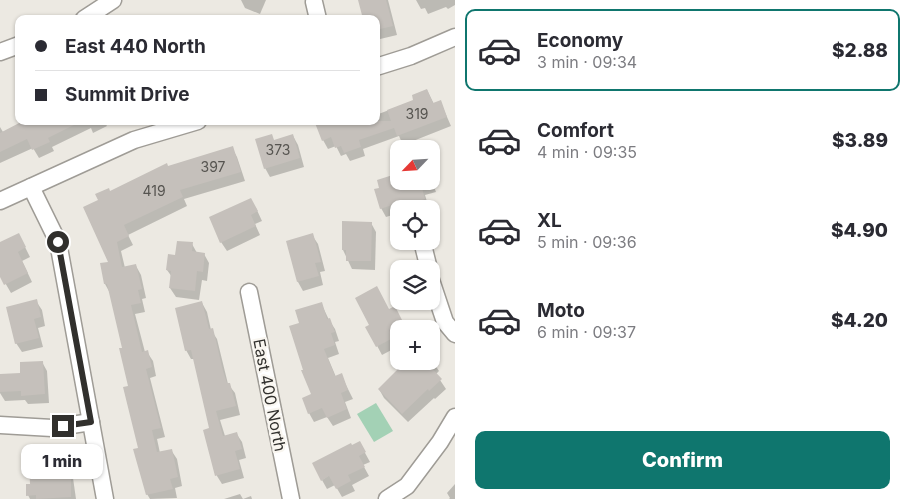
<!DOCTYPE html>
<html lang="en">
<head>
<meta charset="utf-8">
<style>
  body { margin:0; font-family:Inter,sans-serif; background:#f7f7f7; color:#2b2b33; height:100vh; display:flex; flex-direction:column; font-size:19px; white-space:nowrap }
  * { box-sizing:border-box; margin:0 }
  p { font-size:16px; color:#7c7c81 }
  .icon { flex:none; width:28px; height:28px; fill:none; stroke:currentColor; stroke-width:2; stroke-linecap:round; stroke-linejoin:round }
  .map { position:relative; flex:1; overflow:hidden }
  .panel { display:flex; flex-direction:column; background:#fff; width:455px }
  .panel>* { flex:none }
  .top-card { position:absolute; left:15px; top:15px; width:365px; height:110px; border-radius:10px; box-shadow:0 1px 4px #0004; display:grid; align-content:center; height:110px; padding:0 20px; background:#fff }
  .needle { width:32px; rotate:245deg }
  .controls { position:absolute; left:390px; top:140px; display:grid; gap:10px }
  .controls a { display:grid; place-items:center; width:50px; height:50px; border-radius:10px; background:#fff; box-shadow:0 1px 4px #0004; font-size:25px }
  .end { position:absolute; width:22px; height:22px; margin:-11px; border:6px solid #31302d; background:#fff; box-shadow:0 0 0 2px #fff }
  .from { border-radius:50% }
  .bubble { position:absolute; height:35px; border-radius:10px; background:#fff; box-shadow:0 1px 4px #0004; font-size:16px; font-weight:800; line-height:35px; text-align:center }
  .top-card b { display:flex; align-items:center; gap:18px; height:48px; font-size:19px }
  .top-card b+b { border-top:1px solid #e1e1e2 }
  .top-card i { width:12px; height:12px; background:#2b2b33 }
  ul { padding:9px 0 0; list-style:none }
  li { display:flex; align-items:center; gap:15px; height:82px; margin:0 10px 8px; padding:0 10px; border:2px solid transparent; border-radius:10px }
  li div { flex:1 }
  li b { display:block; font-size:19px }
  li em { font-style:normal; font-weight:800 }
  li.active { border-color:#0f766e }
  li>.icon { width:45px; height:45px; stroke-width:1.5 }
  .button { display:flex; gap:10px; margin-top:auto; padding:10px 20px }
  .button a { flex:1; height:58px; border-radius:10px; background:#0f766e; color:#fff; font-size:20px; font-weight:800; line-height:58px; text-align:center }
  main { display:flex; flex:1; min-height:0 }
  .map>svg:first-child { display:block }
  .green { fill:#a3d1b5 }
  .shadow { fill:#0003 }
  .building { fill:#c5c0bb }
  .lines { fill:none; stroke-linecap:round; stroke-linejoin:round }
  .street-casing { stroke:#9f9c96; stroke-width:19 }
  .street { stroke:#fff; stroke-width:16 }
  .route { stroke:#31302d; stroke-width:6 }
  .labels { text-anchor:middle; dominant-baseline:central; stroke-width:4.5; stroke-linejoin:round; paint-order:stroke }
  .number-label { font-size:14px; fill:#565450 }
  .street-label { font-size:16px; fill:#31302d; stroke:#f9f6f0 }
</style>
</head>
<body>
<main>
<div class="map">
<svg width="455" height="499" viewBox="0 0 455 499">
  <rect width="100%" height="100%" fill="#ece9e2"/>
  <!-- green -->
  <polygon class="green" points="376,403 393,431 374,442 357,414"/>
  <!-- shadow -->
  <g class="shadow">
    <polygon points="241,0 266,0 260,14 245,8"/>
    <polygon points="359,0 388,0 397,35 376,40 376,19 360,19 364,17"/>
    <polygon points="416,0 455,0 455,5 448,9 446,7 428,14 425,8 421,9"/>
    <polygon points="427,90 434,104 440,101 451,126 403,145 399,136 363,149 365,156 350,161 346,154 341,156 336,146 328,149 323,140 317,124 376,121 376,115 415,100"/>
    <polygon points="26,121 104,121 107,126 93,133 91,128 52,147 54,151 39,158 33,148 0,163 0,127 3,132"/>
    <polygon points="293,136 298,145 304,167 270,177 265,168 274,142"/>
    <polygon points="232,148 237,157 245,181 184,199 187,206 128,235 133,245 121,251 125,268 136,266 141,275 146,298 142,299 145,312 135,314 145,352 147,352 153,361 156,376 150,378 165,437 157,439 160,453 171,450 177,459 182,486 175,488 177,498 150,499 147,494 123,349 110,293 105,284 110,263 100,201 110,192 167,167"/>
    <polygon points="431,179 436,192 425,195 429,208 399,209 399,213 386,217 381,208 399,181 431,181"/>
    <polygon points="256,208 262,221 255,224 260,235 227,251 221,242"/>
    <polygon points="371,223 376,232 375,270 352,269 343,250"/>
    <polygon points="312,235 318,244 325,271 320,272 323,285 303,291 298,282 287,242"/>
    <polygon points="0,243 23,243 30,257 22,261 32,282 11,293 0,274"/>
    <polygon points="192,244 197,253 204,254 209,263 207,281 202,280 199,300 176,297 170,288 172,277 167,270"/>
    <polygon points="36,301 42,310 45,326 38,328 43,347 22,352 16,343"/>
    <polygon points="202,303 207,312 211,330 217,339 228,384 235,393 240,415 220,420 225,436 236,433 242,442 246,458 239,460 244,478 222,484 217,476 211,429 194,359 191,359 186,350"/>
    <polygon points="321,303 329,320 335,329 339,341 335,342 339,354 328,358 336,377 341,375 353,399 345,402 351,418 333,426 327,417 314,422 309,413 313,394 304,370 300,324"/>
    <polygon points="389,311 399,317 405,329 399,329 399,336 393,339 397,347 382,355 367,327"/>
    <polygon points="431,359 439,371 436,374 446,389 435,399 434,398 408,422 384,398 379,389 412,361 431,361"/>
    <polygon points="42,362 47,371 49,403 28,404 25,400 5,401 0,393 0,375 22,374"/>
    <polygon points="364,451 370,462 363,465 369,476 352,485 355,491 342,497 335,485 327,489 322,480"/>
    <polygon points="66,462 72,471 76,499 30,499 28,495 31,485"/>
    <polygon points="455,484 455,499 449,499 450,498 447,493"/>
    <polygon points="240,494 243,499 251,496 252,499 224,499"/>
  </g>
  <!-- building -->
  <g class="building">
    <polygon points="358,0 386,0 393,26 376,30 376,19 363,19"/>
    <polygon points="427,89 433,103 441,100 447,117 397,136 394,128 359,140 361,147 344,153 341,146 335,148 331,137 322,141 315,123 321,121 391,121 387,110 413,100 412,95"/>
    <polygon points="23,121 82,121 48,138 50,142 32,150 27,139 0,152 0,133"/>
    <polygon points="272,134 274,140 293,134 300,158 264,169 255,139"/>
    <polygon points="233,146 241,172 180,190 183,197 124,225 129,236 117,242 122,267 136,264 142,289 138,290 141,303 131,305 142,352 148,350 152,367 146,369 161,428 152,430 157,452 172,449 178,477 170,479 173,489 146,495 133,449 138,448 123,387 128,386 119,348 122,348 107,284 104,284 100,263 108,262 83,207 98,200 95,194 109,188 110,191 167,163 168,166"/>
    <polygon points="399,173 399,181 420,181 425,199 410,204 408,200 380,209 374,189 379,188 377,180"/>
    <polygon points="251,198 258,211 251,215 256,226 220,243 209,217"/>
    <polygon points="342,221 372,222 371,261 346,261 346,250 342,250"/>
    <polygon points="19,233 26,247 18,252 28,273 4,285 0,277 0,242"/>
    <polygon points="313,233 321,262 315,263 319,276 297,282 286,241"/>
    <polygon points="177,241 193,242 192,251 205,253 203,272 197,271 195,291 169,288 171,271 166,270 168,254 175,255"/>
    <polygon points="377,286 389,309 395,306 403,322 389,330 393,338 376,347 365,327 369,325 355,298"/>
    <polygon points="37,299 41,317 34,319 39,338 15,344 6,307"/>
    <polygon points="202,301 209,329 213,328 223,371 227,383 230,383 236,406 216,411 223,436 237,432 242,449 235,451 240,469 215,476 203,430 209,428 191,350 185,351 175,308"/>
    <polygon points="322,302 327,319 330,318 335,332 331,333 335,345 324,349 335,376 342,373 348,390 341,393 347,409 327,418 322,408 308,414 302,398 311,394 301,370 303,370 289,326 299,323 295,310"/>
    <polygon points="43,361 45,394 21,396 21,391 0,392 0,374 20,373 20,362"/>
    <polygon points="406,361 425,361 442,379 429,391 428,389 402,414 378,389"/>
    <polygon points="360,441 366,452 359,456 365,467 348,475 351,481 336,489 329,476 321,481 312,463 351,443 352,445"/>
    <polygon points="67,460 68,479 71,479 71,497 36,499 36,495 26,496 26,484 30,484 29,462"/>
  </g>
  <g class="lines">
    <!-- street casing -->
    <g class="street-casing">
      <g id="street">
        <polyline points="314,2 318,19"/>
        <polyline points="84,19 113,0"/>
        <polyline points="0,52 19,45"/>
        <polyline points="376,67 411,56 455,37"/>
        <polyline points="31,187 58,242 105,499"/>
        <polyline points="0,201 134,140 198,121"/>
        <polyline points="424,249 429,269"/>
        <polyline points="431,280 445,322 455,334"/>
        <polyline points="249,292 291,499"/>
        <polyline points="0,425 52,428 91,422"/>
        <polyline points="387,499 407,486 440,442 455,417"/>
      </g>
    </g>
    <!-- street -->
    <use href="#street" class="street"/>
  </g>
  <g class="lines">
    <!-- route -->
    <polyline class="route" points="58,242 91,422 63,426"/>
  </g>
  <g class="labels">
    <!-- number labels -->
    <g class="number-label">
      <text x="417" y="113">319</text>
      <text x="278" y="149">373</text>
      <text x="213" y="166">397</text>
      <text x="154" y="190">419</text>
    </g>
    <!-- street labels -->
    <g class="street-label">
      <text transform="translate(270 395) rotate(79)">East 400 North</text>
    </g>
  </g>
</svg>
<div class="controls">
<a><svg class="needle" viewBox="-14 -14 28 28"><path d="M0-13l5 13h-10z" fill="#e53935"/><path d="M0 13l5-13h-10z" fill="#7c7c81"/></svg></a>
<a><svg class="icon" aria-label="locate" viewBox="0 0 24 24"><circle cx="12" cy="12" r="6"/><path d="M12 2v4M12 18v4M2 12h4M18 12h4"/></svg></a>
<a><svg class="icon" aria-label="layers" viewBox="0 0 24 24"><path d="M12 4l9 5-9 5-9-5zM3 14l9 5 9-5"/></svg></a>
<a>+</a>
</div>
<i class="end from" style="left:58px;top:242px"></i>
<i class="end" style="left:63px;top:426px"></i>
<div class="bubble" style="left:21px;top:444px;width:82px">1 min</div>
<div class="top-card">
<b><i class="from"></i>East 440 North</b>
<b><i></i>Summit Drive</b>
</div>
</div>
<section class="panel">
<ul>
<li class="active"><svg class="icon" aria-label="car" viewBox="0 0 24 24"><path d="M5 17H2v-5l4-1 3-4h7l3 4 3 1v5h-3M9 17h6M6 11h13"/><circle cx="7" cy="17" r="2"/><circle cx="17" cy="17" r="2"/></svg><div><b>Economy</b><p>3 min · 09:34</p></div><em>$2.88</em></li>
<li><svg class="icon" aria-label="car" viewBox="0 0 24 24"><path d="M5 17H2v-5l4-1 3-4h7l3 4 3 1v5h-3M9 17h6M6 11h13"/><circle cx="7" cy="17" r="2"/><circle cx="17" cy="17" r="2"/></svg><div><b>Comfort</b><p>4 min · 09:35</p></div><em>$3.89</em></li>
<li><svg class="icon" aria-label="car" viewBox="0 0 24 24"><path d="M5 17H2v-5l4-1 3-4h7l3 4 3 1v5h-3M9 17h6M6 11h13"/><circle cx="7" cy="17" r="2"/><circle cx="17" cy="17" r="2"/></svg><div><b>XL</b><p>5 min · 09:36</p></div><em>$4.90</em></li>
<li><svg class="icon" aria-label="car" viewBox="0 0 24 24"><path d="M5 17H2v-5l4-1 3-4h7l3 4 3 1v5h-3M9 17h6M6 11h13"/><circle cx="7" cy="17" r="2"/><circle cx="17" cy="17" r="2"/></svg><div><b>Moto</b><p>6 min · 09:37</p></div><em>$4.20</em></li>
</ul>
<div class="button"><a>Confirm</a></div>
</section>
</main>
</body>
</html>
